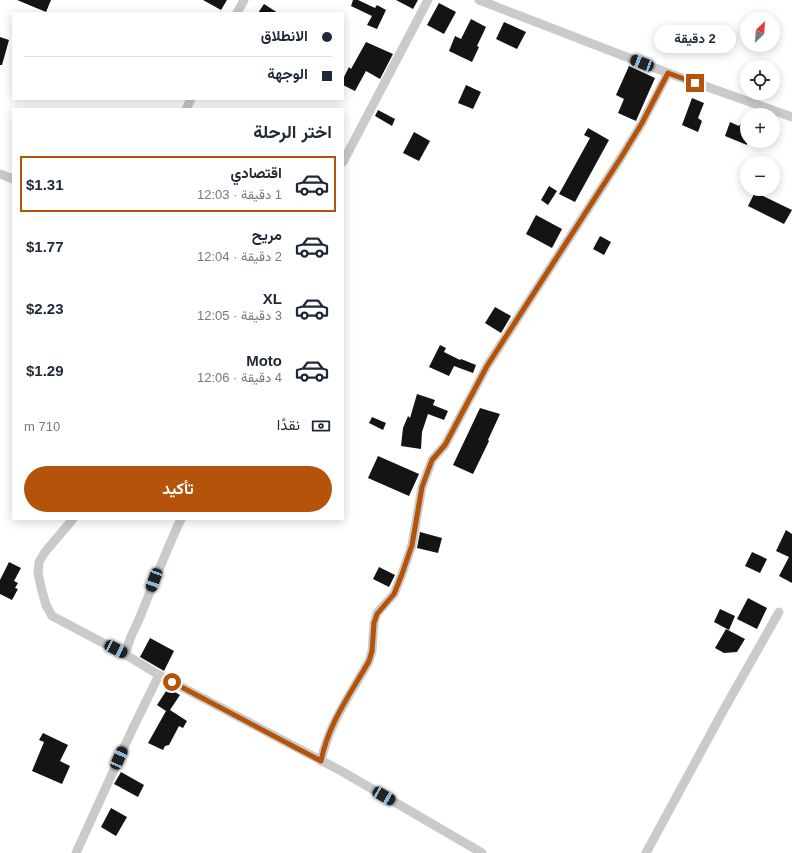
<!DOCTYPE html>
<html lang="ar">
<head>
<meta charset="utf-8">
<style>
  body { margin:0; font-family:Arial,Vazirmatn,sans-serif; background:#f2f2f3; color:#1f2937; direction:rtl; height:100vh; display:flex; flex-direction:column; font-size:15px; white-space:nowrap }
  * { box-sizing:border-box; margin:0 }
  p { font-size:13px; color:#747a83 }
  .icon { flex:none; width:22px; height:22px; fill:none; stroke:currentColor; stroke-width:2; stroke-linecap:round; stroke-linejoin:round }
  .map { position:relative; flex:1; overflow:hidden; direction:ltr }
  .details { position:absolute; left:12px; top:108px; width:332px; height:412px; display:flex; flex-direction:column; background:#fff; border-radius:0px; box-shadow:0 2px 10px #0003; direction:rtl }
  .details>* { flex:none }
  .guide { position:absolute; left:12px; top:12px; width:332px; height:88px; border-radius:0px; box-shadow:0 2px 10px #0003; direction:rtl; display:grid; align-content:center; height:88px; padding:0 12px; background:#fff }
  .needle { width:26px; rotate:25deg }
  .controls { position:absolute; left:740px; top:12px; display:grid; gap:8px }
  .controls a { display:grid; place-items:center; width:40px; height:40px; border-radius:50%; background:#fff; box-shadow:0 2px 10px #0003; font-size:20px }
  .end { position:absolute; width:18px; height:18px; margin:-9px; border:5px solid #b45309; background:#fff; box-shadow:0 0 0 2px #fff }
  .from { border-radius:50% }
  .bubble { position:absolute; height:28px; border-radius:14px; background:#fff; box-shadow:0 2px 10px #0003; font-size:13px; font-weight:700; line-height:28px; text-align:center; direction:rtl }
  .car { position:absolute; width:12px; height:24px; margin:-12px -6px; border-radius:5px; box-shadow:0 0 3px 1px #0007; background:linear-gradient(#222 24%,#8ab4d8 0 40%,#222 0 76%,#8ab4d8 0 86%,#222 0) }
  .guide b { display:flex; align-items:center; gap:14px; height:38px; font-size:15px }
  .guide b+b { border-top:1px solid #e0e1e3 }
  .guide i { width:10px; height:10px; background:#1f2937 }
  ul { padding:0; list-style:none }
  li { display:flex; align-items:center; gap:12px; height:56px; margin:0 8px 6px; padding:0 4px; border:2px solid transparent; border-radius:0px }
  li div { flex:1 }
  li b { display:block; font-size:15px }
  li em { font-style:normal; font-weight:700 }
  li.active { border-color:#b45309 }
  li>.icon { width:36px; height:36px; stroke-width:1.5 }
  h2 { padding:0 12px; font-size:18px; line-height:48px }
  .pay { display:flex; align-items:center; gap:10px; height:44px; padding:0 12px; font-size:15px }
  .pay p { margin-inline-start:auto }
  .primary-button { display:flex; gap:8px; margin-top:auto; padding:8px 12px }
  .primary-button a { flex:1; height:46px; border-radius:24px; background:#b45309; color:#fff; font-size:16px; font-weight:700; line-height:46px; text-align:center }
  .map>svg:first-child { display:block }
  .building { fill:#141414 }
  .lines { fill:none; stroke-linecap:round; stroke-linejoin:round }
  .minor { stroke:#cacaca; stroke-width:9 }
  .route { stroke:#b45309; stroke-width:5 }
</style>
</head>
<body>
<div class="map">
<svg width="792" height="853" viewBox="0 0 792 853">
  <rect width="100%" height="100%" fill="#fff"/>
  <!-- building -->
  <g class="building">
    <polygon points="17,0 51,0 46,12"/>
    <polygon points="203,0 227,0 221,10"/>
    <polygon points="353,0 358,0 375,8 377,5 386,10 377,29 367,25 372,16 351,6"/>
    <polygon points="396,0 418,0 413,9"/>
    <polygon points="439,3 456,12 444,34 427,25"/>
    <polygon points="264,4 278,13 258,13"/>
    <polygon points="471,19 486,27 477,46 479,47 472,62 449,51 455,36 461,39"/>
    <polygon points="504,22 526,32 517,49 496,39"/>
    <polygon points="0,37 9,40 2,65 0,65"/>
    <polygon points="366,42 393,54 380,79 366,71 355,91 343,85 343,79 349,67 351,69"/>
    <polygon points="629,66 655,78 636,121 618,113 624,99 616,95"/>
    <polygon points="466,85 481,92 473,109 458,103"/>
    <polygon points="692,98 704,103 698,118 702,121 698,132 682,125"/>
    <polygon points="378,110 395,119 392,126 375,116"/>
    <polygon points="730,122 739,126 742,122 747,124 747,145 725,136"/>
    <polygon points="588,128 609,140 575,202 559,194 590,138 584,135"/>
    <polygon points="414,132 430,141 419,161 403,153"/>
    <polygon points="549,186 557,191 548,205 541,200"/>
    <polygon points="755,192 792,210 784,224 748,206"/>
    <polygon points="536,215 562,229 552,248 526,234"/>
    <polygon points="600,236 611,242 604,255 593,249"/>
    <polygon points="495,307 511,316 501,333 485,323"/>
    <polygon points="440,345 446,348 444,352 460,360 461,359 476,365 473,373 454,366 449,376 429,367"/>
    <polygon points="417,394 435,400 433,405 448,411 444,420 428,414 422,432 421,449 401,446 403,428 408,416 410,418"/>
    <polygon points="480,408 500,414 488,440 489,441 473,474 453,465"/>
    <polygon points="372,417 386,423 383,430 369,423"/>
    <polygon points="378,456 419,474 409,496 368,478"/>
    <polygon points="786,530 792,534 792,583 779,576 789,557 776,551"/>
    <polygon points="420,532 442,538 438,553 417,548"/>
    <polygon points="752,552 767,559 760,573 745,566"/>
    <polygon points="9,562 21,568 14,581 18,583 15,588 18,589 12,600 0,594 0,580"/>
    <polygon points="379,567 395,575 389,587 373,579"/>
    <polygon points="748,598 767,608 757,629 737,619"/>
    <polygon points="720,609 735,616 729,630 714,622"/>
    <polygon points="726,629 745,639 737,652 724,653 715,648"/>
    <polygon points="150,638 174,651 164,671 140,657"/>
    <polygon points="168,688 180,695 170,710 187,721 183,728 179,726 169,745 165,746 163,750 148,743 166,711 157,705"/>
    <polygon points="43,733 68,745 60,761 70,766 62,784 32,771 44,742 39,740"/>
    <polygon points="121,772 144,785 138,797 114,784"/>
    <polygon points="111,808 127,817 116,836 101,827"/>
  </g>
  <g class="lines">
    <!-- minor -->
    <g class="minor">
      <polyline points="479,0 668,73 792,117"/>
      <polyline points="237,13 244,0"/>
      <polyline points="186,109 191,99"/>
      <polyline points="343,162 428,0"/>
      <polyline points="0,174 13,179"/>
      <polyline points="73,519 45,552 39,562 38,573 42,591 46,605 52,616 126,655"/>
      <path d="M181 519C166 551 153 584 140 617 135 630 127 640 126 655L159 675 343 772 482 853"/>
      <path d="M321 761C329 723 351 694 369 661L372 651 374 623 377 613 394 594 402 574 412 545 422 487 432 460 445 445 487 366 622 156 642 123 668 73"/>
      <polyline points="76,853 132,730 159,675"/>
      <polyline points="646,853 723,711 779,612"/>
    </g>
  </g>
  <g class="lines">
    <!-- route -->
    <path class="route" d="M172 682 321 761C329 722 350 695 369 661L372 651 374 623 377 614 394 594 402 574 412 545 422 487 432 460 445 445 487 366 622 156 642 123 668 73 695 83"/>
  </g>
</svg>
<div class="controls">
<a><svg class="needle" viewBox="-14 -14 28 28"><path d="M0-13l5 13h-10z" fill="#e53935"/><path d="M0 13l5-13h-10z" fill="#747a83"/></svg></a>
<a><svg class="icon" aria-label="locate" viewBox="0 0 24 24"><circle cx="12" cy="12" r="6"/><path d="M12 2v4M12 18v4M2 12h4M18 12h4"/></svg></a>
<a>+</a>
<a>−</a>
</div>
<i class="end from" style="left:172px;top:682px"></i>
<i class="end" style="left:695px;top:83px"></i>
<div class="bubble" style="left:654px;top:25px;width:82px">2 دقيقة</div>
<i class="car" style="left:642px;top:63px;rotate:291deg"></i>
<i class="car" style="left:154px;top:580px;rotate:200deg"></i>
<i class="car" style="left:116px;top:649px;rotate:117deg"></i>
<i class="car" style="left:119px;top:758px;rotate:24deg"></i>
<i class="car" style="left:384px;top:796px;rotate:120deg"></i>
<div class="guide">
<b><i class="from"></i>الانطلاق</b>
<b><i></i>الوجهة</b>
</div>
<section class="details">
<h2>اختر الرحلة</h2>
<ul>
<li class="active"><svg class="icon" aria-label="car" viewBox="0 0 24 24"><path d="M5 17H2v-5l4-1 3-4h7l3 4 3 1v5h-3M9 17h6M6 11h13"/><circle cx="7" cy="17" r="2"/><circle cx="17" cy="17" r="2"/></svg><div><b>اقتصادي</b><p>1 دقيقة · 12:03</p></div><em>$1.31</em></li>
<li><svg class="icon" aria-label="car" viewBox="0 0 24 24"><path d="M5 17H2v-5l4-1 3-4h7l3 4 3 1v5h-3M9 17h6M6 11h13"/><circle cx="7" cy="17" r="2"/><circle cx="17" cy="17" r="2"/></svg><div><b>مريح</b><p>2 دقيقة · 12:04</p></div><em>$1.77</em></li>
<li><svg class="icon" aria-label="car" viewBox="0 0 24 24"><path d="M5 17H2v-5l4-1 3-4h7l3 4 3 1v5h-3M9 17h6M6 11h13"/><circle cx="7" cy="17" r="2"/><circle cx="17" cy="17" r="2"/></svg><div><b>XL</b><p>3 دقيقة · 12:05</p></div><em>$2.23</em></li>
<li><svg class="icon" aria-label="car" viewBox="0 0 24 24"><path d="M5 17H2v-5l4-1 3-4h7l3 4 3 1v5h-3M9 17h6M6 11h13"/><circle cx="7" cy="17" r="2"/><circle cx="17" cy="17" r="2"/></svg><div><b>Moto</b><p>4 دقيقة · 12:06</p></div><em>$1.29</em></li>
</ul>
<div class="pay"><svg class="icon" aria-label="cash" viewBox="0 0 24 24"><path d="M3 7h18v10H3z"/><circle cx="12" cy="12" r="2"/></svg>نقدًا<p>710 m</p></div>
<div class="primary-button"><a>تأكيد</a></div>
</section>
</div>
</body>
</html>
